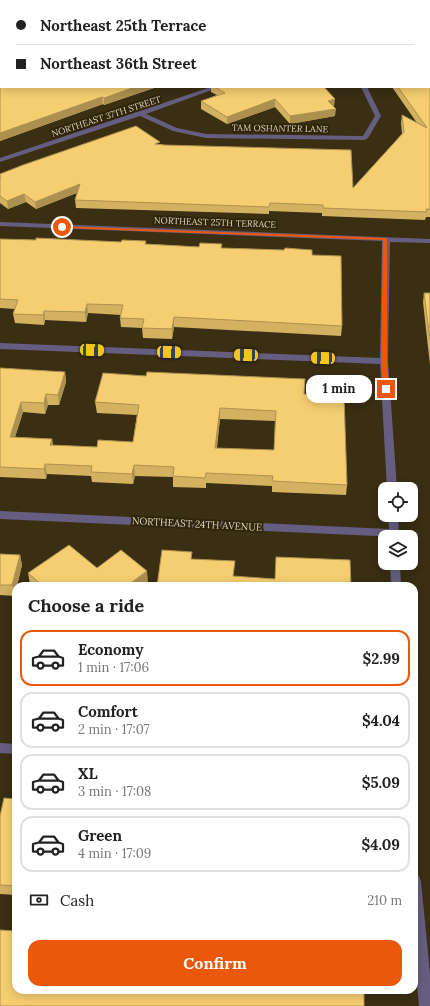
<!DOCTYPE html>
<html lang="en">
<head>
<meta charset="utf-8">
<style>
  body { margin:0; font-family:Lora,serif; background:#f6f6f6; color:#222; height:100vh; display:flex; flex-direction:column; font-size:15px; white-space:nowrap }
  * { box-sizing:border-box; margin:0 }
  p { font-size:13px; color:#767676 }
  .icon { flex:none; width:22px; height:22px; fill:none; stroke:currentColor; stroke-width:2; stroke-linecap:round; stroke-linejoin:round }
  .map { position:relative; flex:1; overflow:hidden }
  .sheet { position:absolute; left:12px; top:582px; width:406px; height:412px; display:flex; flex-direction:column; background:#fff; border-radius:12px; box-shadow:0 2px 10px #0003 }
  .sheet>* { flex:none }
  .hud { position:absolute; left:0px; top:0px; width:430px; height:88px; box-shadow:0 2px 10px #0003; display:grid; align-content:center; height:88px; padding:0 16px; background:#fff }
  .fabs { position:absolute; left:378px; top:482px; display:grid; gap:8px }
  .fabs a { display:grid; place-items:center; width:40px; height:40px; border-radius:8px; background:#fff; box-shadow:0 2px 10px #0003; font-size:20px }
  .end { position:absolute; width:18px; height:18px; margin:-9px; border:5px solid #ea580c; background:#fff; box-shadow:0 0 0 2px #fff }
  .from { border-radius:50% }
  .bubble { position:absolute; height:28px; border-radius:12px; background:#fff; box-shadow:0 2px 10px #0003; font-size:13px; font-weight:700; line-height:28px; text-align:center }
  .car { position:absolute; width:12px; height:24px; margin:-12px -6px; border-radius:5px; box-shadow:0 0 3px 1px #0007; background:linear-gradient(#f5c518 24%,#345 0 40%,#f5c518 0 76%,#345 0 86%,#f5c518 0) }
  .hud b { display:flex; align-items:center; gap:14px; height:38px; font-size:15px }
  .hud b+b { border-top:1px solid #e0e0e0 }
  .hud i { width:10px; height:10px; background:#222 }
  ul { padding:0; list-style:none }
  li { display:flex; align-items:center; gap:12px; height:56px; margin:0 8px 6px; padding:0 8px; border:2px solid #e0e0e0; border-radius:12px }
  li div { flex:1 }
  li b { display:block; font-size:15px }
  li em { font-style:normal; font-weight:700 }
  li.active { border-color:#ea580c }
  li>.icon { width:36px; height:36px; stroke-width:1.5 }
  h2 { padding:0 16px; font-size:18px; line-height:48px }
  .pay { display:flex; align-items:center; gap:10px; height:44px; padding:0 16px; font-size:15px }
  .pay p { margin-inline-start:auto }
  .cta { display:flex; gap:8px; margin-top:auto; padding:8px 16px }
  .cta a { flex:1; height:46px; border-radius:12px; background:#ea580c; color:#fff; font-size:16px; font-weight:700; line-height:46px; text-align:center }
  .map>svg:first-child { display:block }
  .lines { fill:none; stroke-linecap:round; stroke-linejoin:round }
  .minor { fill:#665e80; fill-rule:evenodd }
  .wall { fill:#d3b161; fill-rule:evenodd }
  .shaded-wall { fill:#ac904f }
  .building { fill:#f5ce71; stroke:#ac904f; fill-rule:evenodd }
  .route { fill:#ea580c }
  .labels { text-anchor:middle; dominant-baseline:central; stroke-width:4; stroke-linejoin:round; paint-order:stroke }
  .far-street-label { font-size:9px; fill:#ddd6c6; stroke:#302508 }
  .street-label { font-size:10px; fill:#ddd6c6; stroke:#302508 }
</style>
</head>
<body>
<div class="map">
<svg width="430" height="1006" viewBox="0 0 430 1006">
  <rect width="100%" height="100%" fill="#3a2e13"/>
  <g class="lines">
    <!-- minor -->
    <g class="minor">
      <polygon points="191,0 200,0 190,1"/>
      <polygon points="420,0 427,0 419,1"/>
      <polygon points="211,87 220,87 146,114 177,128 206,134 363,136 375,116 361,87 367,87 381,116 368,138 365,140 206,138 173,131 140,116 0,162 0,158"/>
      <polygon points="0,222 430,239 430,243 390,242 388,361 397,489 387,489 380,364 0,349 0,343 380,358 382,241 0,226"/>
      <polygon points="0,511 389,529 388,515 398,515 399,537 0,519"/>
      <polygon points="390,563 400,563 401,586 391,586"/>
      <polygon points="0,743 16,744 16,754 0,753"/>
      <polygon points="414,875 419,876 421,881 430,974 430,1006 419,1006 414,954"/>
    </g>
  </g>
  <!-- wall -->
  <g class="wall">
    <polygon points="0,8 1,38 1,87 157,87 104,105 103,104 0,141"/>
    <polygon points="430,72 430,217 426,217 425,220 322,216 322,213 269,211 269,214 76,208 75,200 77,193 36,209 26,202 8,209 0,203 0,174 160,144 353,188 402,134 401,123 402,115 417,123 392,87 429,87"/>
    <polygon points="211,87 324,87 334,107 335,116 290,124 275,107 227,124 201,109 201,101 217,95 211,92"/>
    <polygon points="0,239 36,240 121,242 146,241 146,244 222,248 312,255 342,326 341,336 174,327 172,339 143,338 142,328 121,327 120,318 121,315 88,313 86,322 45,320 44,325 15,323 13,314 15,309 0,308"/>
    <polygon points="424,293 430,293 430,365 423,302"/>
    <path d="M0 368 65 372 66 382 59 405H48L45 414 23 412 15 437 52 439 53 445 97 447 133 442 137 415 97 413 95 402 304 394 347 485 346 495 272 492V486L206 483V488L173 487V477L135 476 133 484 92 482 91 476 47 474 46 479 0 477ZM220 419 275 421 274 450 217 448Z"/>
    <polygon points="0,554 20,555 22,565 17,586 16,586 16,590 15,596 0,595"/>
    <polygon points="97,568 148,581 141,586 32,586 30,584 28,573"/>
    <polygon points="16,799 16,895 0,894 0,816"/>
  </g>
  <!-- shaded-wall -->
  <g class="shaded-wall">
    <polygon points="1,30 1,38 0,38 0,31"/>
    <rect x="429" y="38" width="1" height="7"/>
    <polygon points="135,87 157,87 104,105 104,98"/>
    <polygon points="102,97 103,104 0,141 0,133"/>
    <polygon points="275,99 275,107 227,124 227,117"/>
    <polygon points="335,99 334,107 327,108 328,101"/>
    <polygon points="336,109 335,116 290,124 290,116"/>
    <polygon points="80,184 81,191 36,209 35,202"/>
    <polygon points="24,194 26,202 8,209 7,201"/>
    <polygon points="87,304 88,313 86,322 85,312"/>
    <polygon points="44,311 45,320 44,325 43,315"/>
    <polygon points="174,317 174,327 172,339 172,329"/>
    <polygon points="65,372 66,382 59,405 58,395"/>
    <polygon points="46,394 48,405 45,414 44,403"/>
    <polygon points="21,402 23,412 12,447 10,437"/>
    <polygon points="220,408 220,419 215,458 215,448"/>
    <polygon points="52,439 53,449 50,445"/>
    <polygon points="45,464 47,474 46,479 44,469"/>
    <polygon points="134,465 135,476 133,484 132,474"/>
    <polygon points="20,555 22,565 17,586 16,586 16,590 15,596 12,585"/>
    <polygon points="147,571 148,581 141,586 127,586"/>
  </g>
  <!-- building -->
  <g class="building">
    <polygon points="19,0 35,0 37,1 15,1"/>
    <polygon points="222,0 376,0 374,1 219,1"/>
    <polygon points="0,8 1,8 1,30 0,31"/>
    <rect x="429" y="18" width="1" height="20"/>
    <polygon points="0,37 1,38 1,53 0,49"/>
    <polygon points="0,55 1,55 1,87 135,87 104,98 102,97 0,133"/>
    <polygon points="429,72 430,72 430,209 426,209 427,212 323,208 323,205 270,203 269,207 75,200 80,184 35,202 24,194 7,201 0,196 0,178 1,178 0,177 0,174 23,165 136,126 160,142 155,144 164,145 351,150 353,188 404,132 402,115 427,128 398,87 429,87"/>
    <polygon points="215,87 324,87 335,99 328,101 336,109 290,116 275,99 227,117 201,101 225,93"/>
    <polygon points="36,238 121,242 122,240 146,241 145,244 199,247 200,243 222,244 221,248 284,250 285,248 312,250 312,255 341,256 342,326 174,317 172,329 142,328 144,319 120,318 123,305 87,304 85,312 44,311 43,315 13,314 18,300 0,299 0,239 36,240"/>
    <polygon points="424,293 430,293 430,340"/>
    <path d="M0 368 65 372 58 395 46 394 44 403 21 402 10 437 52 439 50 445 97 447 98 440 133 442 139 405 95 402 103 373 146 376 147 372 305 379 304 394 344 396 347 485 272 481 273 476 206 473 205 478 173 476 174 467 134 465 132 474 91 472 92 466 45 464 44 469 0 467ZM220 408 276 411 274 450 215 448Z"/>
    <polygon points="69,545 97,568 121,550 147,571 127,586 43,586 28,573"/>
    <polygon points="162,550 192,552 191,559 235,561 233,576 275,579 276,557 350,560 351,586 157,586"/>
    <polygon points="0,554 20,555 12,585 0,585"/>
    <polygon points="4,798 16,799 16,886 0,885 0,816"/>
    <polygon points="0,930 16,931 16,990 364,990 364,1006 0,1006"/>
  </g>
  <!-- route -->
  <polygon class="route" points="60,226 387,238 387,361 389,389 386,391 383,389 381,361 383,240 62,228"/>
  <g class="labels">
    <!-- far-street labels -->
    <g class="far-street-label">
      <text transform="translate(106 116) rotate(-18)">NORTHEAST 37TH STREET</text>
      <text transform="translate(280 128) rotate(1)">TAM OSHANTER LANE</text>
      <text transform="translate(215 222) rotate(2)">NORTHEAST 25TH TERRACE</text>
    </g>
    <!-- street labels -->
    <g class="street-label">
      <text transform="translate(197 524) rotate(3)">NORTHEAST 24TH AVENUE</text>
    </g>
  </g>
</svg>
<div class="fabs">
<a><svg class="icon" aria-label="locate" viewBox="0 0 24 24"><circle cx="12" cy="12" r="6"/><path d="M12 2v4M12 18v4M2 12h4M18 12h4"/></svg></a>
<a><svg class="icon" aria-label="layers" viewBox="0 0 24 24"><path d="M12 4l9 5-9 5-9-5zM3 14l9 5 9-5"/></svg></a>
</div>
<i class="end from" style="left:62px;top:227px"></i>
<i class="end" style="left:386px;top:389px"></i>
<div class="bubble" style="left:306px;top:375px;width:66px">1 min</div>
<i class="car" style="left:92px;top:350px;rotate:92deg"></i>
<i class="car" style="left:169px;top:352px;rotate:92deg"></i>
<i class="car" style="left:246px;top:355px;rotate:272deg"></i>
<i class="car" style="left:323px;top:358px;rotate:272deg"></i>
<div class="hud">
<b><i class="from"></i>Northeast 25th Terrace</b>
<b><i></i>Northeast 36th Street</b>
</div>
<section class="sheet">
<h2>Choose a ride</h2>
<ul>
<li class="active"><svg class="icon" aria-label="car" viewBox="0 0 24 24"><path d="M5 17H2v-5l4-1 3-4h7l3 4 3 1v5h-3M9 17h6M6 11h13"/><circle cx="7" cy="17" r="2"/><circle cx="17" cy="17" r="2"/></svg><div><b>Economy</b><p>1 min · 17:06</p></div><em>$2.99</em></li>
<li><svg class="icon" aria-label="car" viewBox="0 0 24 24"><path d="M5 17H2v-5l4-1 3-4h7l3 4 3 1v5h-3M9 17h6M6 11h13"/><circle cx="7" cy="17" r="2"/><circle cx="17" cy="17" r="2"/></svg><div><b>Comfort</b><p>2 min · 17:07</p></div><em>$4.04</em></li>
<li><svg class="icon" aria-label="car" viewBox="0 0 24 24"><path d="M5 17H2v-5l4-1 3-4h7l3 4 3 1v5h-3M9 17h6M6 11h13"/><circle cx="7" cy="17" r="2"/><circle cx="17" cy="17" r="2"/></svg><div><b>XL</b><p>3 min · 17:08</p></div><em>$5.09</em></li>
<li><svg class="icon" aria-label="car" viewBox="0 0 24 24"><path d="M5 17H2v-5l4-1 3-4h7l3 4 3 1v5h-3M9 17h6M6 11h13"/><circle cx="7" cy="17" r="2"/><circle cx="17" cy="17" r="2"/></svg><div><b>Green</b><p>4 min · 17:09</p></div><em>$4.09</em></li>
</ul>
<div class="pay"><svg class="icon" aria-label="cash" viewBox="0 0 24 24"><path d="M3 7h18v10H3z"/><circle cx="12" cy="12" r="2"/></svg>Cash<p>210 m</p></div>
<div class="cta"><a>Confirm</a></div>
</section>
</div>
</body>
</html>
